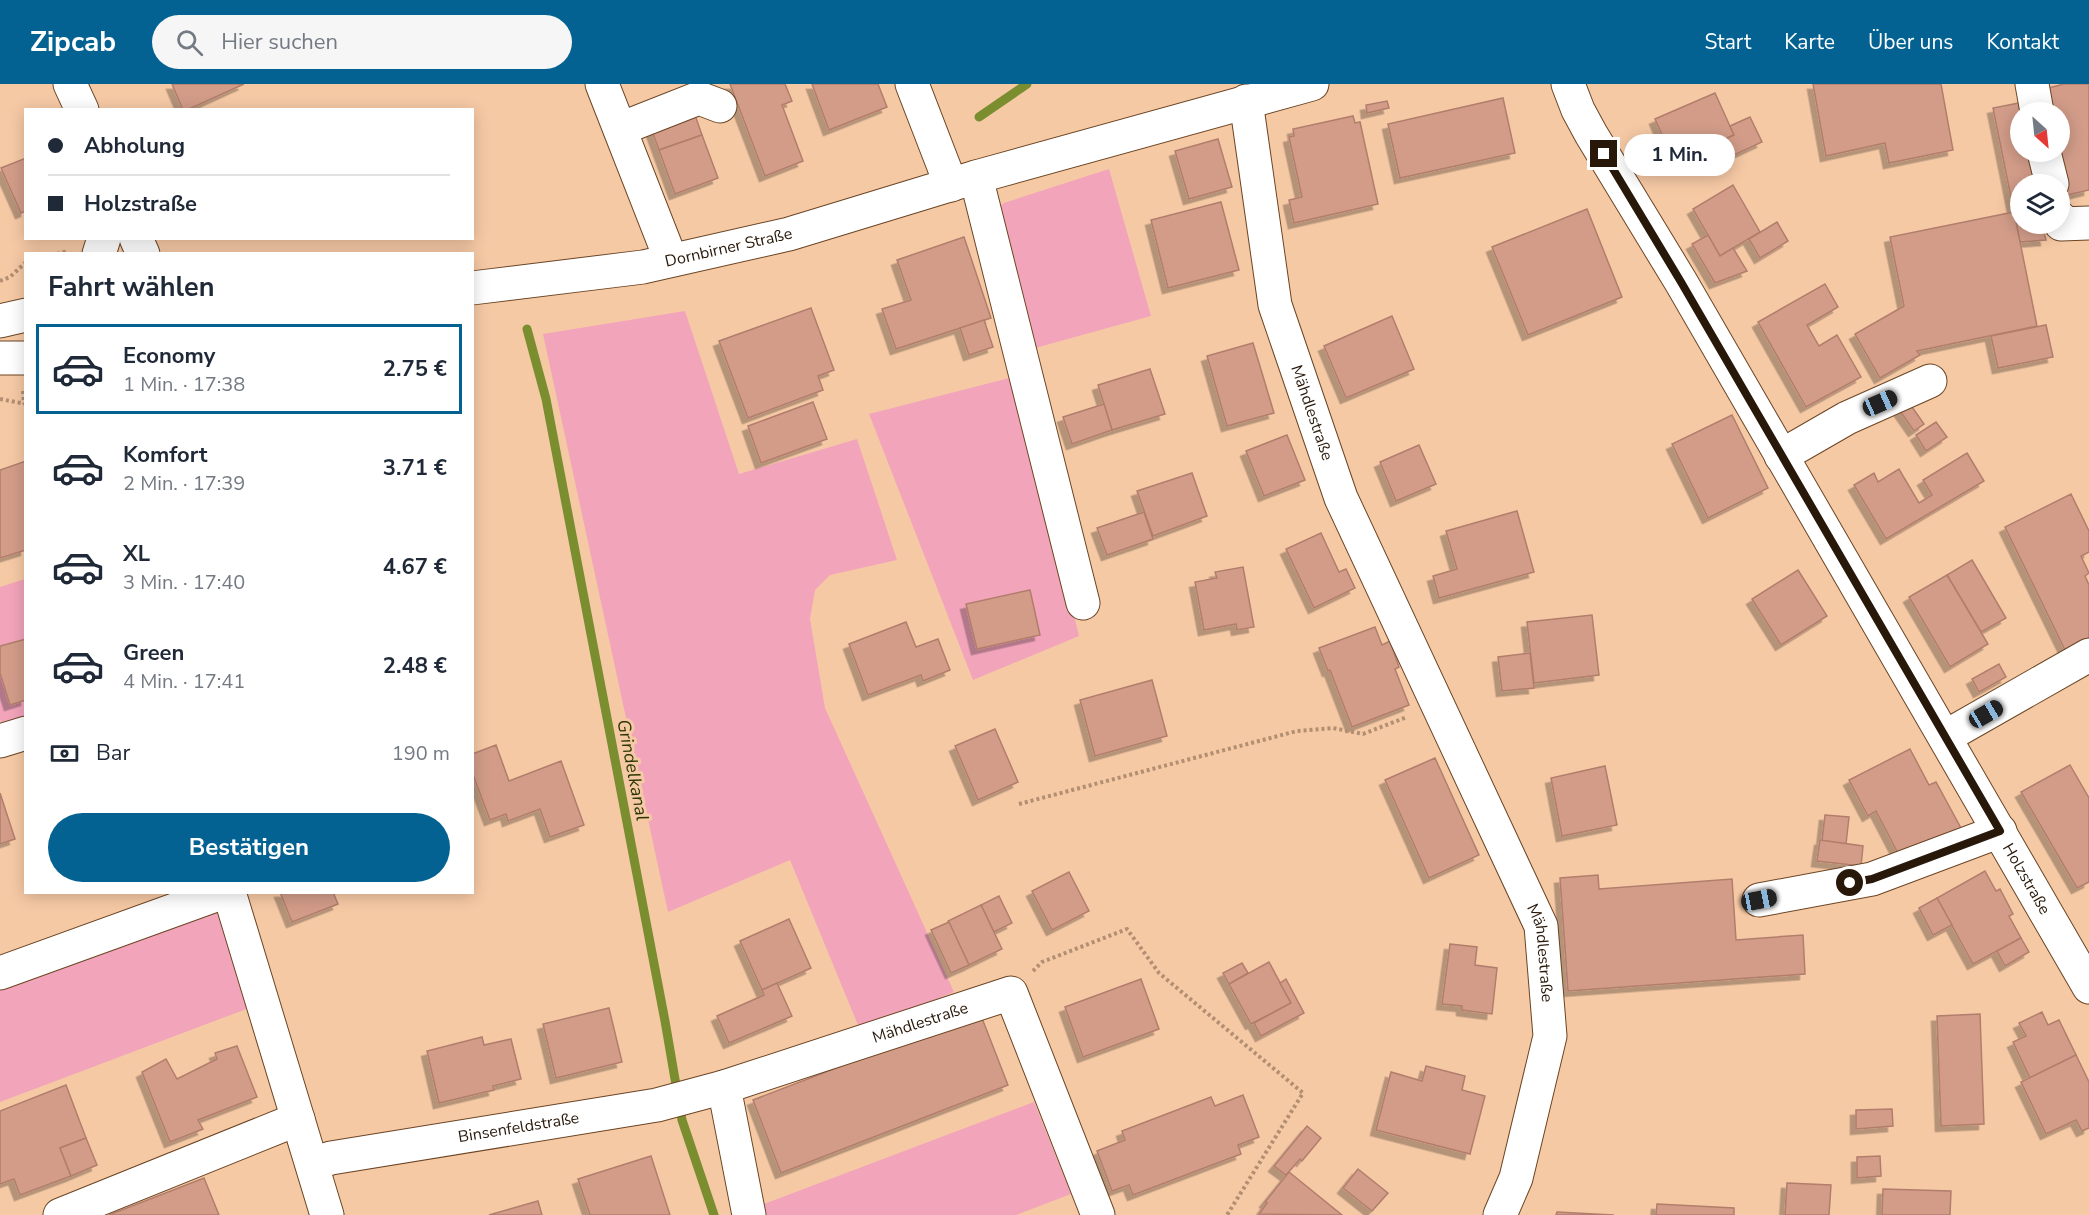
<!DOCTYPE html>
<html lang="de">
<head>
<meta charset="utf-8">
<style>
  body { margin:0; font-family:"Nunito Sans",sans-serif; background:#f6f6f7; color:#1f2937; height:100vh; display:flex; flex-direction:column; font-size:22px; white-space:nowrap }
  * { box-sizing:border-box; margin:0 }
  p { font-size:20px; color:#747a83 }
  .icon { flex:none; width:33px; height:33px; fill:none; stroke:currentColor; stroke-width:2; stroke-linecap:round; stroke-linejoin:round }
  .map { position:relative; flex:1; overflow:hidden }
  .drawer { position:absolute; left:24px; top:168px; width:450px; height:642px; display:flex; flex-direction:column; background:#fff; border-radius:0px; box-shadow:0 3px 15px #0003 }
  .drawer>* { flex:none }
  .guide { position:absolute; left:24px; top:24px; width:450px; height:132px; border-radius:0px; box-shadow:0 3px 15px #0003; display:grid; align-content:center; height:132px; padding:0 24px; background:#fff }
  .needle { width:39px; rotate:153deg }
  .fabs { position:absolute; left:2010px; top:18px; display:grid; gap:12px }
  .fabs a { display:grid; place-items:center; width:60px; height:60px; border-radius:50%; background:#fff; box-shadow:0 3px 15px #0003; font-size:30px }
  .end { position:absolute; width:27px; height:27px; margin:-14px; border:8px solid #28180a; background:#fff; box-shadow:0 0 0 3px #fff }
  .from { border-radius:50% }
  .bubble { position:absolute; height:42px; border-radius:21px; background:#fff; box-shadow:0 3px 15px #0003; font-size:20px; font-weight:700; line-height:42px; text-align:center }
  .car { position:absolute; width:18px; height:36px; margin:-18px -9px; border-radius:8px; box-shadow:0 0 4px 2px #0007; background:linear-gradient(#222 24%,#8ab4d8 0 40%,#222 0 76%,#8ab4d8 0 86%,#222 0) }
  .guide b { display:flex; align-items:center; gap:21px; height:57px; font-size:22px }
  .guide b+b { border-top:2px solid #e0e1e3 }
  .guide i { width:15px; height:15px; background:#1f2937 }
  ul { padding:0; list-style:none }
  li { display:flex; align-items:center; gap:18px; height:90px; margin:0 12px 9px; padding:0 12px; border:3px solid transparent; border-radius:0px }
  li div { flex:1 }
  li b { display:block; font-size:22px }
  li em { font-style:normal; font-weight:700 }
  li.active { border-color:#036292 }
  li>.icon { width:54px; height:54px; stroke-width:1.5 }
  h2 { padding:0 24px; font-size:27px; line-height:72px }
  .pay { display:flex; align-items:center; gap:15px; height:66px; padding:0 24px; font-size:22px }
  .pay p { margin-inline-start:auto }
  .primary-button { display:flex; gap:12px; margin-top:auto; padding:12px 24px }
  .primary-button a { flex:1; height:69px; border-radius:36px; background:#036292; color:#fff; font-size:24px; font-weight:700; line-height:69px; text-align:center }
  header { display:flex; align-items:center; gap:36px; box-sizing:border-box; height:84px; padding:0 30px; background:#036292; color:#fff }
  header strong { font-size:28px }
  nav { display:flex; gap:33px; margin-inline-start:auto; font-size:21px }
  .search { width:420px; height:54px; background:#f6f6f7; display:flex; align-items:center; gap:15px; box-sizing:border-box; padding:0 21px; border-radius:33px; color:#747a83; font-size:22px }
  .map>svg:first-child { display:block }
  .green { fill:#f2a4bb }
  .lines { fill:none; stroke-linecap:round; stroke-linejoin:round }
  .stream { stroke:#7a8e2f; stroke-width:9 }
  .building { fill:#d29c89; stroke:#b27e6c; stroke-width:1.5; filter:url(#shadow) }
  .minor-casing { stroke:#6b4524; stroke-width:35 }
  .major-casing { stroke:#6b4524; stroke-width:35 }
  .path { stroke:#b28e72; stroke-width:4; stroke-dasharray:3 3; stroke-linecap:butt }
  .minor { stroke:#fff; stroke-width:33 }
  .major { stroke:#fff; stroke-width:33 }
  .route { stroke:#28180a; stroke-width:8 }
  .labels { text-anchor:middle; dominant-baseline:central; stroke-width:6; stroke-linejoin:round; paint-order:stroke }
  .street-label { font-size:16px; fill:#28180a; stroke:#f6c9a5 }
  .water-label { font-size:18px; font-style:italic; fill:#2c3602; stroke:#f6c9a5 }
</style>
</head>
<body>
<header>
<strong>Zipcab</strong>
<div class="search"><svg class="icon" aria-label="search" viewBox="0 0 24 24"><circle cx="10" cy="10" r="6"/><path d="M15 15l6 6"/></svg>Hier suchen</div>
<nav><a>Start</a><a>Karte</a><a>Über uns</a><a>Kontakt</a></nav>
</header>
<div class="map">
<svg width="2089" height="1131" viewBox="0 0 2089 1131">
  <defs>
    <filter id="shadow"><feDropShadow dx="-5.5" dy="5.5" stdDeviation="0" flood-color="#0004"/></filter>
  </defs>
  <rect width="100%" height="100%" fill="#f6c9a5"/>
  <!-- green -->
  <g class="green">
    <polygon points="1109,85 1151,232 1028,266 999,123 1004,119"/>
    <polygon points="685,227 739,390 857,355 897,476 830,491 815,506 810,535 825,624 954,908 860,946 790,776 668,828 543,250"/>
    <polygon points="1017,292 1079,552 973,596 869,330"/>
    <polygon points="25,495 25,555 0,562 0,503"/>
    <polygon points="0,589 10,621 25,616 25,639 3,646 0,635"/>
    <polygon points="211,825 218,830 249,924 0,1018 0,898"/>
    <polygon points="1034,1018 1071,1110 1016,1131 762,1131 759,1122"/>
  </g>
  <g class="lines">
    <!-- stream -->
    <g class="stream">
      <polyline points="979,33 1027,0"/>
      <polyline points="527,245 546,315 665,937 682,1036 714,1131"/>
    </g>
  </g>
  <!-- building -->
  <g class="building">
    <polygon points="172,0 244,0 187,26 183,26"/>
    <polygon points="730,0 785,0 792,17 782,21 803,77 765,92"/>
    <polygon points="812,0 878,0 887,23 829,46"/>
    <polygon points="1813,0 1941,0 1953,66 1889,79 1885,59 1826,72"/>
    <polygon points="2064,0 2089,0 2089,106 2067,111 2056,68 2060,68 2060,28 2055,28 2048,4"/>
    <polygon points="1715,9 1734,51 1674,78 1655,35"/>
    <polygon points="1503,14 1515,69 1400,94 1388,40"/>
    <polygon points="1387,17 1389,24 1367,29 1366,21"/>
    <polygon points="2019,19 2020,29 2020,68 2028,68 2035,100 2020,100 2020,140 2042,140 2046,156 2020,158 1993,24"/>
    <polygon points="695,31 702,51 659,66 652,47"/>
    <polygon points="1353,32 1355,39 1360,38 1378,120 1294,139 1289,116 1302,113 1289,53 1294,52 1293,45"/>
    <polygon points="1750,33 1762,58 1719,78 1712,61 1734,51 1730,42"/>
    <polygon points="702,51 718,94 675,110 659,66"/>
    <polygon points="1218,55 1232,103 1189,115 1175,67"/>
    <polygon points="26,74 26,127 21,129 1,84"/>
    <polygon points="1733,101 1760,148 1720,172 1693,125"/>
    <polygon points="1221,118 1239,186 1168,204 1151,136"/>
    <polygon points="1587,125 1622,213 1528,251 1492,163"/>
    <polygon points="2014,128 2037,242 1917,267 1920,271 1880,294 1855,250 1904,222 1890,153"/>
    <polygon points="1777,138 1788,157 1760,174 1749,155"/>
    <polygon points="1708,151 1720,172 1733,164 1747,187 1715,199 1692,160"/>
    <polygon points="964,153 991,234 896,265 882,225 911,216 897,176"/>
    <polygon points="1825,200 1838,223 1807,241 1819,262 1837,251 1861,293 1806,323 1758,238"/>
    <polygon points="811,224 834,286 818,292 823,306 748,334 719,257"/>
    <polygon points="1392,232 1414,285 1346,314 1324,262"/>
    <polygon points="984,236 993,263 969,271 960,244"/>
    <polygon points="2046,241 2053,273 1998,284 1991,252"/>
    <polygon points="1253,259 1274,329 1227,342 1207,272"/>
    <polygon points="1150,285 1165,330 1112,346 1098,301"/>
    <polygon points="813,318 827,355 761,379 748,342"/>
    <polygon points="1104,320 1112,346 1072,360 1063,333"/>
    <polygon points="1910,320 1924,340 1914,347 1900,327"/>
    <polygon points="1732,331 1768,404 1708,434 1672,360"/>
    <polygon points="1936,338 1947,353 1926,367 1916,351"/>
    <polygon points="1287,351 1305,396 1264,412 1246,367"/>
    <polygon points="1419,361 1436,400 1396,417 1380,378"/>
    <polygon points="1967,369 1984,397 1886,455 1854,401 1874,389 1878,398 1899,385 1919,419 1932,411 1923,396"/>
    <polygon points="26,377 26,466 0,474 0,386"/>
    <polygon points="1192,389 1207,432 1153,452 1137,407"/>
    <polygon points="2071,410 2089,447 2089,468 2081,472 2089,489 2085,492 2089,501 2089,557 2066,568 2005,443"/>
    <polygon points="1517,427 1534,488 1439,514 1433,492 1457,485 1446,447"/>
    <polygon points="1144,428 1153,455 1107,471 1097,444"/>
    <polygon points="1321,449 1339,488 1346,485 1355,504 1314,524 1286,465"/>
    <polygon points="1972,476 2006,534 1981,548 1947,491"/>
    <polygon points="1243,483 1254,543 1237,546 1236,540 1204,546 1195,498 1217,494 1215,488"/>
    <polygon points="1798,486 1827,532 1781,561 1752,515"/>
    <polygon points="1947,491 1988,560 1950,583 1909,513"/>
    <polygon points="1030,506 1040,551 977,565 966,520"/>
    <polygon points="1592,531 1599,591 1534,599 1527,538"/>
    <polygon points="906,538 916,563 938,555 950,586 923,597 921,591 868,611 849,560"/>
    <polygon points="1375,543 1382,561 1390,557 1399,583 1395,585 1409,621 1352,643 1330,586 1328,587 1319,564"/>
    <polygon points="26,555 26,616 10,621 0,589 0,562"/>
    <polygon points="1530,569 1534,604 1502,607 1498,573"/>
    <polygon points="1999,580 2006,593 1979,608 1972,595"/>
    <polygon points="1152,596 1167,652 1095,672 1080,616"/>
    <polygon points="995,645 1018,698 978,716 955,662"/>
    <polygon points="496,661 509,697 561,677 584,741 550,753 540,725 508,737 506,730 490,736 472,688 472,670"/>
    <polygon points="1910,665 1929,701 1936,698 1962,746 1902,777 1876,727 1868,732 1849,696"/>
    <polygon points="1435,674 1479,771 1429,794 1385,696"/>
    <polygon points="2070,681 2089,714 2089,798 2077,804 2021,708"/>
    <polygon points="1605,682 1617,741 1562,752 1551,694"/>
    <polygon points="0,709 15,755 0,760"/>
    <polygon points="1825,731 1849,733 1846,760 1822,757"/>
    <polygon points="1820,756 1863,762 1861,782 1817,777"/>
    <polygon points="1985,787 1996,807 2000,805 2013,830 2009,832 2021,854 1973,880 1937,814"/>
    <polygon points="1069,788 1089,827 1052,846 1032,807"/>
    <polygon points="1598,791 1599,805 1732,795 1736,856 1803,851 1805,890 1568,907 1560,794"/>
    <polygon points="280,808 333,808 338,820 292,838"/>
    <polygon points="999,812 1012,839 994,848 981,821"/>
    <polygon points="1937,814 1952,841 1933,851 1919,824"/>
    <polygon points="981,821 1002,865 969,881 948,837"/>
    <polygon points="789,835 811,884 762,906 740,857"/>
    <polygon points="949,838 969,881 951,889 931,846"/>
    <polygon points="2021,854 2029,868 2005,882 1997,867"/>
    <polygon points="1450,860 1477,863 1475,881 1497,884 1492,930 1462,926 1462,922 1442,920"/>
    <polygon points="1269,878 1291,919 1251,940 1229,900"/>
    <polygon points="1242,879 1248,889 1229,900 1223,889"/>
    <polygon points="1141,895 1159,945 1083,973 1065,923"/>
    <polygon points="1286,895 1304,929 1261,952 1254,939 1291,919 1280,899"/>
    <polygon points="777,899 792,932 729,959 717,932 764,911 762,906"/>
    <polygon points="609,924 622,978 556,994 543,940"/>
    <polygon points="2042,928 2048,941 2059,936 2076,971 2030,994 2013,958 2026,952 2019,939"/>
    <polygon points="980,929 1008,1001 781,1089 753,1016"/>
    <polygon points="1980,930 1984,1040 1941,1042 1937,932"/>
    <polygon points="482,953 484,961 511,955 521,995 493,1002 494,1006 439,1019 427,967"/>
    <polygon points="237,962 257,1013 198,1036 203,1045 170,1058 142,988 166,975 177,995 217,975 215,969"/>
    <polygon points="2076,971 2089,998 2089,1044 2082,1047 2076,1036 2046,1050 2021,998"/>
    <polygon points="1426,982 1465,992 1462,1006 1485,1012 1470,1070 1376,1046 1391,988 1422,997"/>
    <polygon points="66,1001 86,1054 60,1064 71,1092 20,1111 14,1095 0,1100 0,1027"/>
    <polygon points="1243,1011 1259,1053 1238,1061 1241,1070 1133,1111 1129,1101 1112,1107 1097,1067 1125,1056 1122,1047 1211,1013 1215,1022"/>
    <polygon points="1892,1025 1893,1042 1856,1045 1856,1026"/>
    <polygon points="1307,1042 1321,1054 1302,1077 1300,1075 1286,1091 1274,1082"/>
    <polygon points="86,1054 97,1081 71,1092 60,1064"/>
    <polygon points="651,1072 670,1131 590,1131 578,1095"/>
    <polygon points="1880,1072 1881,1092 1857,1094 1857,1073"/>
    <polygon points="1358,1085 1388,1109 1372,1127 1343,1104"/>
    <polygon points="1289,1088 1342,1131 1259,1130 1267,1119 1265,1118"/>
    <polygon points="204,1094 219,1131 109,1131"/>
    <polygon points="1787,1099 1831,1101 1829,1131 1785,1131"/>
    <polygon points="1883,1105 1951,1107 1950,1131 1882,1131"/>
    <polygon points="538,1117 542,1131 489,1131"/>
    <polygon points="1657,1120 1734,1124 1734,1131 1656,1131"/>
    <polygon points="1557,1128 1614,1131 1556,1131"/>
  </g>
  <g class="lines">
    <!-- minor casing -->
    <g class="minor-casing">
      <g id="minor">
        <polyline points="70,0 82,26"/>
        <polyline points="602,0 671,176"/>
        <polyline points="912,0 951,101"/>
        <path id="s1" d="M1568 0 1578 26 1591 50 1681 198 2089 903"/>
        <polyline points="2032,0 2037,28"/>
        <path id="s2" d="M1246 17 1275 221 1341 414 1541 842 1550 952 1516 1094 1500 1131"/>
        <polyline points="620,45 699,14 720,22"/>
        <polyline points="2044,68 2052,100"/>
        <polyline points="976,93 1083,519"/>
        <polyline points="2060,134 2061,140 2089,139"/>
        <polyline points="136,154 143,170"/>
        <polyline points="99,170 104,154"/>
        <polyline points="1781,372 1847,334 1930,297"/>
        <polyline points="1945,653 2089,571"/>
        <polyline points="0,657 26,649"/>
        <polyline points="229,808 327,1131"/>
        <polyline points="1759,816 1872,795 2000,747"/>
        <polyline points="0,889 224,808"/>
        <polyline points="724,1003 749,1131"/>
        <path id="s3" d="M312 1080 331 1074 657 1021 724 1003 1011 909 1098 1131"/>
        <polyline points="60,1131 298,1035"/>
      </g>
    </g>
    <!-- major casing -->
    <g class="major-casing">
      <g id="major">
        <path id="s4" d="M472 204 643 183 789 150 976 93 1312 0"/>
        <polyline points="0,237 26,231"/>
        <polyline points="0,274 26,274"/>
      </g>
    </g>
    <!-- path -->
    <g class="path">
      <polyline points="57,170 68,167"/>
      <polyline points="0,197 10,193 26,178"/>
      <polyline points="23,307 24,320"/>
      <polyline points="0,315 26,320"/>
      <polyline points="1019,720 1297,647 1333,644 1363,650 1407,633"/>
      <polyline points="1033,887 1042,878 1127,845 1159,889 1303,1009 1227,1131"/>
    </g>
    <!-- minor -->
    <use href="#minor" class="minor"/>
    <!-- major -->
    <use href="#major" class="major"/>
  </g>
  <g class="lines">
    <!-- route -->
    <polyline class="route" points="1604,70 1681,198 2000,747 1872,795 1850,799"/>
  </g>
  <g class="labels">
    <!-- street labels -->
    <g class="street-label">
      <text stroke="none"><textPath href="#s4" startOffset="260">Dornbirner Straße</textPath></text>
      <text stroke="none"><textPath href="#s2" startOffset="320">Mähdlestraße</textPath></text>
      <text stroke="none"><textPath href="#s1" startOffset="918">Holzstraße</textPath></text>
      <text stroke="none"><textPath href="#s2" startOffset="909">Mähdlestraße</textPath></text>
      <text stroke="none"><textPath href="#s3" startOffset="626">Mähdlestraße</textPath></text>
      <text stroke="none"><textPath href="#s3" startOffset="210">Binsenfeldstraße</textPath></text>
    </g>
    <!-- water labels -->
    <g class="water-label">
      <text transform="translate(633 686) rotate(79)">Grindelkanal</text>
    </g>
  </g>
</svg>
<div class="fabs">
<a><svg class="needle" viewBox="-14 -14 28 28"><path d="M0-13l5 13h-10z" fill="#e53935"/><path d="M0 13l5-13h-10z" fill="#747a83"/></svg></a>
<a><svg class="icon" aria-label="layers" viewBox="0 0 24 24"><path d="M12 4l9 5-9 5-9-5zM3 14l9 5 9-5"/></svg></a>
</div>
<i class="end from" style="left:1850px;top:799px"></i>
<i class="end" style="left:1604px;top:70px"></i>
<div class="bubble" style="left:1624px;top:50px;width:111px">1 Min.</div>
<i class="car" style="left:1880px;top:319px;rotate:66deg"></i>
<i class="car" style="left:1986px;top:630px;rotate:60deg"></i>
<i class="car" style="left:1759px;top:816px;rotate:79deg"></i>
<div class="guide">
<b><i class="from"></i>Abholung</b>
<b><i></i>Holzstraße</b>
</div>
<section class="drawer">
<h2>Fahrt wählen</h2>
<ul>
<li class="active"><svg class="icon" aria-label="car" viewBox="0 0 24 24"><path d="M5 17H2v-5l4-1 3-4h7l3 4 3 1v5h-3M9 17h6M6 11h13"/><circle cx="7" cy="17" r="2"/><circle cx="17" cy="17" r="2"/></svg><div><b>Economy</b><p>1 Min. · 17:38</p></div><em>2.75 €</em></li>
<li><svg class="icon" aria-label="car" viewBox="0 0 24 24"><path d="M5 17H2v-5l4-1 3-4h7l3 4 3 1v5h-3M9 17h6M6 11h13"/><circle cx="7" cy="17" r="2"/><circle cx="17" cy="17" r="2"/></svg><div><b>Komfort</b><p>2 Min. · 17:39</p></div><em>3.71 €</em></li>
<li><svg class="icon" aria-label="car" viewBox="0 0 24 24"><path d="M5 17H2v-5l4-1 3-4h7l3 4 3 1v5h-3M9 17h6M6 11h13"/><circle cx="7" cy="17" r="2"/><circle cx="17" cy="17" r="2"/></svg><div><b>XL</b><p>3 Min. · 17:40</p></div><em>4.67 €</em></li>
<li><svg class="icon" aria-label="car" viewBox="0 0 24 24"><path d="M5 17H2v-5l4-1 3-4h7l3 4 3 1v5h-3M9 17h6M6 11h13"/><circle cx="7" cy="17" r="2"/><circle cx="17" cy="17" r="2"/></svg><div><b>Green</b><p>4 Min. · 17:41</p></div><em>2.48 €</em></li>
</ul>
<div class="pay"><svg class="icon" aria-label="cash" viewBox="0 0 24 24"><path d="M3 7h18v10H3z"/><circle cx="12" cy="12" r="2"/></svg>Bar<p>190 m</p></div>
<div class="primary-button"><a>Bestätigen</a></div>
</section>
</div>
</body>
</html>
